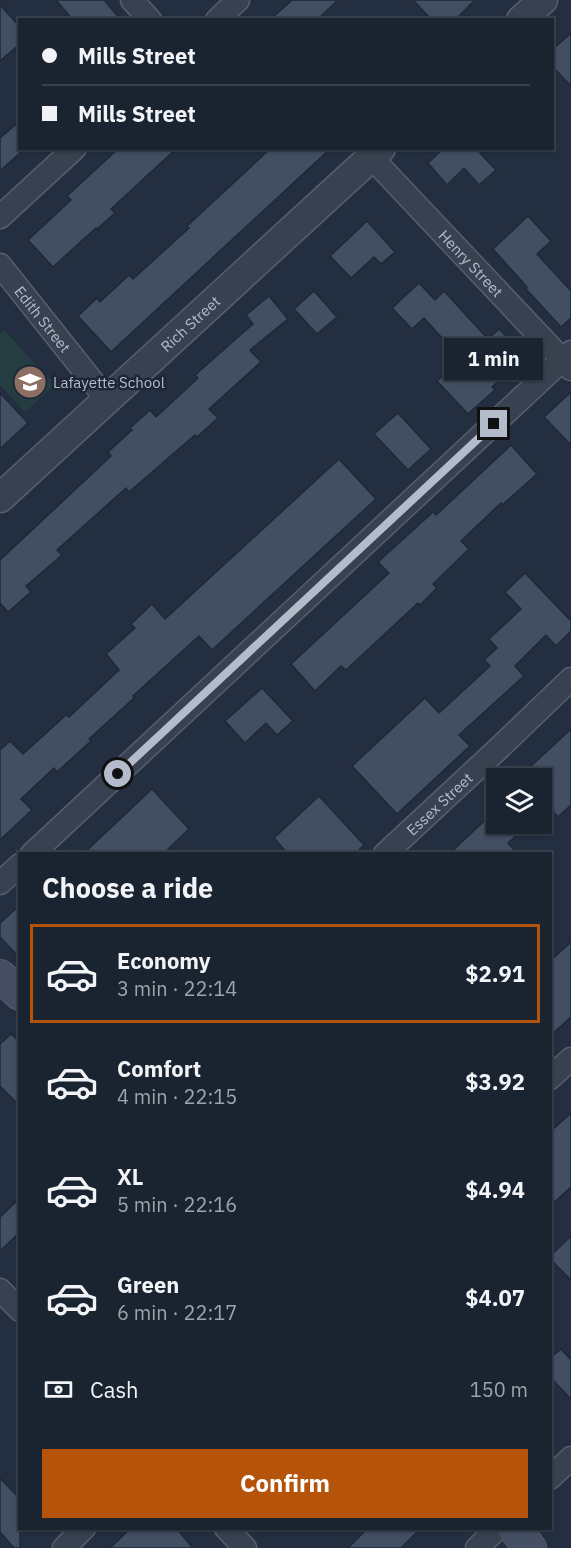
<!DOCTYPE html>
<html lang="en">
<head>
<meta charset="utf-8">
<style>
  body { margin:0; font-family:"IBM Plex Sans",sans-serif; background:#232b38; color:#f1f3f6; height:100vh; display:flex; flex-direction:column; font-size:22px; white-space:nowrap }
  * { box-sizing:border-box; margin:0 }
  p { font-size:20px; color:#9fa4ab }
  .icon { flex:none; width:33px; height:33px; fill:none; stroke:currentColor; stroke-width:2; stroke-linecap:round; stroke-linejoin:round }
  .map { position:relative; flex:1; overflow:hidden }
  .sheet { position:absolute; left:18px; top:852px; width:534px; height:678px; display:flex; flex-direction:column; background:#1a2330; border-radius:0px; box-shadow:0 2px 4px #0004,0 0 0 2px #38404c }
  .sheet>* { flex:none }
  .hud { position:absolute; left:18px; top:18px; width:536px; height:132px; border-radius:0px; box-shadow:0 2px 4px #0004,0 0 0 2px #38404c; display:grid; align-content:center; height:132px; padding:0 24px; background:#1a2330 }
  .tools { position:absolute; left:486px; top:768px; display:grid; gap:12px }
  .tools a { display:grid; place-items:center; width:66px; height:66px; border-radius:0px; background:#1a2330; box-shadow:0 2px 4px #0004,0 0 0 2px #38404c; font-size:30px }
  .end { position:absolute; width:27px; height:27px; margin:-14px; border:8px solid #b4bccb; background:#111; box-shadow:0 0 0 3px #111 }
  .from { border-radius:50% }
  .bubble { position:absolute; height:42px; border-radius:0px; background:#1a2330; box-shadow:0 2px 4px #0004,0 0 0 2px #38404c; font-size:20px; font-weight:700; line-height:42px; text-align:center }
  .hud b { display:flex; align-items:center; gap:21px; height:57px; font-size:22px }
  .hud b+b { border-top:2px solid #38404c }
  .hud i { width:15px; height:15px; background:#f1f3f6 }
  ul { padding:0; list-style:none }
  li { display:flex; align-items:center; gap:18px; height:99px; margin:0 12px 9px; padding:0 12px; border:3px solid transparent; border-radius:0px }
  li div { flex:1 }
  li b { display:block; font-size:22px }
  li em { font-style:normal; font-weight:700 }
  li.on { border-color:#b45309 }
  li>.icon { width:54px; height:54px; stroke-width:1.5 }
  h2 { padding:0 24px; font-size:27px; line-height:72px }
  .pay { display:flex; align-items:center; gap:15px; height:66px; padding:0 24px; font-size:22px }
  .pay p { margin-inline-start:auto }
  .primary-button { display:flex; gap:12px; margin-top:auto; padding:12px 24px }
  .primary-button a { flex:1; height:69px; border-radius:0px; background:#b45309; color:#fff; font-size:24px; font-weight:700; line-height:69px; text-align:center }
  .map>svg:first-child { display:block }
  .green { fill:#253d41 }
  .building { fill:#424e62; stroke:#1e2837; stroke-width:1.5 }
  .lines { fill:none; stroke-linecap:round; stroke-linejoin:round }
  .minor-casing { stroke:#555f6e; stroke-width:25 }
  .tertiary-casing { stroke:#555f6e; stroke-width:31 }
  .secondary-casing { stroke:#555f6e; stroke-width:34 }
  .minor { stroke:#374150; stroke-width:22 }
  .tertiary { stroke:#374150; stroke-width:28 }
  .secondary { stroke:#454f63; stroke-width:32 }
  .route { stroke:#b4bccb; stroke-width:8 }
  .labels { text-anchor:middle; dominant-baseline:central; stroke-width:5; stroke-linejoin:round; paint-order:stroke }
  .street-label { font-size:15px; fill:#b4bccb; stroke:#1c2635 }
  .poi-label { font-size:15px; fill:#b4bccb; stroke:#1c2635; text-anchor:start }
</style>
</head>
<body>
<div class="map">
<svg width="571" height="1548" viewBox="0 0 571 1548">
  <rect width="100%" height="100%" fill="#232f40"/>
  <!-- green -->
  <polygon class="green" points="4,330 55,385 25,412 0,385 0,334"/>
  <!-- building -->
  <g class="building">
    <polygon points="56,0 104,0 121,20 73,20"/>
    <polygon points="292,0 338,0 317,20 270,20"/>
    <polygon points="413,0 475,0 455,20 432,20"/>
    <polygon points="0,5 20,27 20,44 0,61"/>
    <polygon points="571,33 571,86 552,66 552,50"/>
    <polygon points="20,121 20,153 0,171 0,138"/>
    <polygon points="119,148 177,148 111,209 115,213 97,229 96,228 53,267 28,240 71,200 67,196"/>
    <polygon points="271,148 331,148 111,352 78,316 97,298 100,302 129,275 133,279 189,228 187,226"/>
    <polygon points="444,148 485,148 480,153 496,170 479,185 464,168 447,185 428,163"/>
    <polygon points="528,216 551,241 537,254 571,291 571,318 561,327 526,289 527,287 493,249"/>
    <polygon points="367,221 395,252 381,264 374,257 351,278 330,256"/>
    <polygon points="419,283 435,300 444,291 488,339 499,329 525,356 492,387 495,390 468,414 437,381 461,359 424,318 412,329 392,308"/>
    <polygon points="314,291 337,317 317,334 294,309"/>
    <polygon points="269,296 288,319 250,350 261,362 209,409 218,418 197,437 195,435 129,492 126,488 57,550 62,555 26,586 31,592 8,612 0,603 0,560 111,456 108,452 132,430 130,428 150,410 156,417 198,378 195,375 253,324 246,315"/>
    <polygon points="571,392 571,445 544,417"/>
    <polygon points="0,393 28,423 0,449"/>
    <polygon points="398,413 431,449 408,470 374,434"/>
    <polygon points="511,445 537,474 502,505 501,503 461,541 469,549 433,584 437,588 420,605 418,603 346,670 341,666 315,691 291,664 389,573 378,562 433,512 436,515"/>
    <polygon points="339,459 376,499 212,650 199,636 133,696 134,698 89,739 91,741 57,772 54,768 21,799 32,810 0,840 0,750 10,741 23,754 66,715 69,717 119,670 106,654 135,628 131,624 152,604 165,619"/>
    <polygon points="525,573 571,621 571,631 556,646 546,635 515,666 524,676 459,735 470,746 397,814 352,766 425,698 439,713 490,666 484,660 497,648 489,639 521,609 505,592"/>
    <polygon points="262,688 293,721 277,735 266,723 245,743 225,721"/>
    <polygon points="571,729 571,805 558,817 542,799 542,778 518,778"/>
    <polygon points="152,789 189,829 163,854 83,854"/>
    <polygon points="319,796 364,845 355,854 288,854 274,838"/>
    <polygon points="496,810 496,824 529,824 508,843 518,854 449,854"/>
    <polygon points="20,905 20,958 0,937 0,923"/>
    <polygon points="571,942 571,1017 550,1036 550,961"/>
    <polygon points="11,1034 20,1042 20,1106 0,1086 0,1044"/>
    <polygon points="571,1113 571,1187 550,1206 550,1132"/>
    <polygon points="20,1198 20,1232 0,1251 0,1217"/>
    <polygon points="571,1236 571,1280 550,1259 550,1256"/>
    <polygon points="561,1349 571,1360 571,1399 550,1377 550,1358"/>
    <polygon points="0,1478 20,1499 20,1548 14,1548 0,1532"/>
    <polygon points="131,1528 176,1528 193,1548 110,1548"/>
    <polygon points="368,1528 421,1528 401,1548 348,1548"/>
  </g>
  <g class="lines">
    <!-- minor casing -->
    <g class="minor-casing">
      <g id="minor">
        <polyline points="132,0 150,20"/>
        <polyline points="217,20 238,0"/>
        <path id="s1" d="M371 157 571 369"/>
        <polyline points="0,217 75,148"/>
        <path id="s2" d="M0 265 108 401"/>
        <polyline points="32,854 571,352"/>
        <path id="s3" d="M385 854 498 749 571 679"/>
        <polyline points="0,883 20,865"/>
        <polyline points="550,1078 571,1059"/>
        <polyline points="0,1290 20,1310"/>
        <polyline points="550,1478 571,1458"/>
        <polyline points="226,1528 245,1548"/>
        <polyline points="64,1548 84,1528"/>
        <polyline points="477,1548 498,1528"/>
      </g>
    </g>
    <!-- tertiary casing -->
    <g class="tertiary-casing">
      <g id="tertiary">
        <polyline points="521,20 543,0"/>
        <path id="s4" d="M0 498 381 148"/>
      </g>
    </g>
    <!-- secondary casing -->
    <g class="secondary-casing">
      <g id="secondary">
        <polyline points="0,976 20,994"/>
        <polyline points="514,1528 530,1548"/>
      </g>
    </g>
    <!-- minor -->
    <use href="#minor" class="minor"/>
    <!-- tertiary -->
    <use href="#tertiary" class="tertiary"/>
    <!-- secondary -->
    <use href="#secondary" class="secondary"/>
  </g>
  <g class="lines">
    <!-- route -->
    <polyline class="route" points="118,774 494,424"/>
  </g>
  <!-- icons -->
  <defs>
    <g id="school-disc" transform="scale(1.725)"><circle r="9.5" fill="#8d6e63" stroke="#1c2635"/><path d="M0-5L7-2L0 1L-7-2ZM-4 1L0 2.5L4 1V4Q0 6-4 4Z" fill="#fff"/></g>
  </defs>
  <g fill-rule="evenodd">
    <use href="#school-disc" x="30" y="382"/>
  </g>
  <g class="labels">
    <!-- street labels -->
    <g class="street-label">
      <text stroke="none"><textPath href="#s1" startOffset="146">Henry Street</textPath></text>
      <text stroke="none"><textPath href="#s2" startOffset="69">Edith Street</textPath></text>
      <text stroke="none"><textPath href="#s4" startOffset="258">Rich Street</textPath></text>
      <text stroke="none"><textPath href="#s3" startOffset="74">Essex Street</textPath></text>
    </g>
    <!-- poi labels -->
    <g class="poi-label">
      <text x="53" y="382">Lafayette School</text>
    </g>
  </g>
</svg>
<div class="tools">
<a><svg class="icon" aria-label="layers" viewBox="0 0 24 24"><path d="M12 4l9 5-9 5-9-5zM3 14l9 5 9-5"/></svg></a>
</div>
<i class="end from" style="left:118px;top:774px"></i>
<i class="end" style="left:494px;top:424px"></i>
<div class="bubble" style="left:444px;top:338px;width:99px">1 min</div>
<div class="hud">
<b><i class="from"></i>Mills Street</b>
<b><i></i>Mills Street</b>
</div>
<section class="sheet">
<h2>Choose a ride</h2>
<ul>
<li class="on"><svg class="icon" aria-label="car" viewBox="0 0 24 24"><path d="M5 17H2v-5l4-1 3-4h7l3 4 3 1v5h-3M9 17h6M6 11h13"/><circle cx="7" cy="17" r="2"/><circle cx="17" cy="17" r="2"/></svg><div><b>Economy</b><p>3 min · 22:14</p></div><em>$2.91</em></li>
<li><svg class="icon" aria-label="car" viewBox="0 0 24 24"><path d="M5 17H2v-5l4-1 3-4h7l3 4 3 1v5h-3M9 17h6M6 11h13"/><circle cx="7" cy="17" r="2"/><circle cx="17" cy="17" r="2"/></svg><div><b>Comfort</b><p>4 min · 22:15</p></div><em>$3.92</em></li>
<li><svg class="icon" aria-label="car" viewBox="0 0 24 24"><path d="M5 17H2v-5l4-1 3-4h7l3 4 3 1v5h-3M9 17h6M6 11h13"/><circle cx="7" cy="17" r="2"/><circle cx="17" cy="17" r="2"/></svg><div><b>XL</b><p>5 min · 22:16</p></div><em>$4.94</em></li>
<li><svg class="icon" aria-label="car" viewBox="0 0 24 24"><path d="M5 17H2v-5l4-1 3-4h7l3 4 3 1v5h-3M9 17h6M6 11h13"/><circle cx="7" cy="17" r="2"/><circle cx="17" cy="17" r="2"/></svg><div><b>Green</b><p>6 min · 22:17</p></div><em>$4.07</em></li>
</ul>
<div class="pay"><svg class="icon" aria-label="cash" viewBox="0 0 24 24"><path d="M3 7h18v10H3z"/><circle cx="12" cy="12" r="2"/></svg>Cash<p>150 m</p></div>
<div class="primary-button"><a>Confirm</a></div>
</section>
</div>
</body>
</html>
